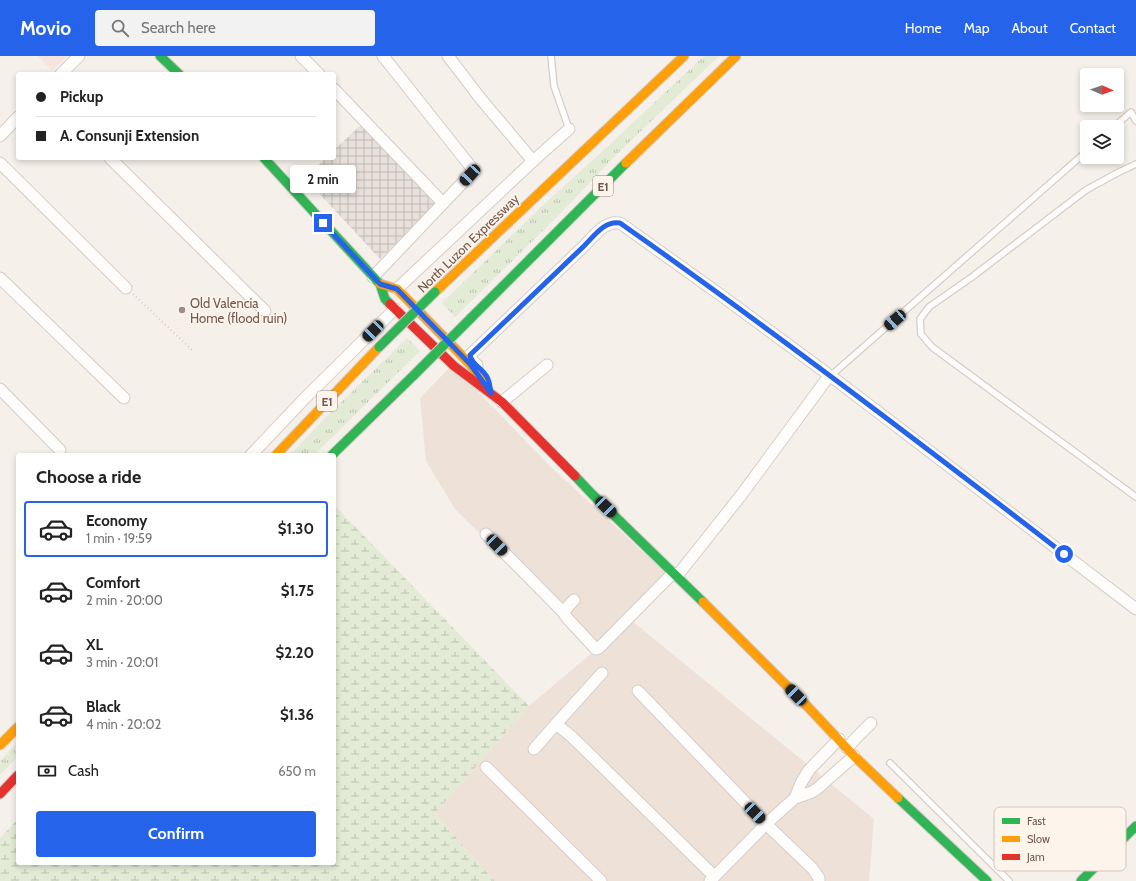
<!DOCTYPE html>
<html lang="en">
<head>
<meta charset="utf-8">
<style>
  body { margin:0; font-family:Cabin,sans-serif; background:#f2f2f2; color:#222; height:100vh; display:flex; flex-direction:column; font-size:15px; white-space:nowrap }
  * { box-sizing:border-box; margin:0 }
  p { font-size:13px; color:#767676 }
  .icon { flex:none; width:22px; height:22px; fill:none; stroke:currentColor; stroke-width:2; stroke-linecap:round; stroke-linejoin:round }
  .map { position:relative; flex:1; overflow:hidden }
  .panel { position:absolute; left:16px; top:397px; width:320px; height:412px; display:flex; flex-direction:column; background:#fff; border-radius:4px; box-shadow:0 2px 6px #0003 }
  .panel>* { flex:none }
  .hud { position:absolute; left:16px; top:16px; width:320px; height:88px; border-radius:4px; box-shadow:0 2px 6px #0003; display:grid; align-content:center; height:88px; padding:0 20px; background:#fff }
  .needle { width:26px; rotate:92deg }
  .controls { position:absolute; left:1080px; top:12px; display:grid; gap:8px }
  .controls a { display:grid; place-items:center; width:44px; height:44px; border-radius:4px; background:#fff; box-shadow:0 2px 6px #0003; font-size:20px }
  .end { position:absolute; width:18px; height:18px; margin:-9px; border:5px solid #2563eb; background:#fff; box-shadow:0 0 0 2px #fff }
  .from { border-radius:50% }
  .bubble { position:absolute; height:28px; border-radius:4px; background:#fff; box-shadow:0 2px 6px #0003; font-size:13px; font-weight:700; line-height:28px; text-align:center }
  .car { position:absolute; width:12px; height:24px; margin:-12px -6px; border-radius:5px; box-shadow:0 0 3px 1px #0007; background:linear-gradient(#222 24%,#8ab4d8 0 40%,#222 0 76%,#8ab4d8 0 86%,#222 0) }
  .hud b { display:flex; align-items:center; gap:14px; height:38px; font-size:15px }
  .hud b+b { border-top:1px solid #e0e0e0 }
  .hud i { width:10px; height:10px; background:#222 }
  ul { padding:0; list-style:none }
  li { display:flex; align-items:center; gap:12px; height:56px; margin:0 8px 6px; padding:0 12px; border:2px solid transparent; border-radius:4px }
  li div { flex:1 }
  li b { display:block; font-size:15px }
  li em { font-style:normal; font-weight:700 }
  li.selected { border-color:#2563eb }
  li>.icon { width:36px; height:36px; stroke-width:1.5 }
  h2 { padding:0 20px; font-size:18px; line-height:48px }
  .pay { display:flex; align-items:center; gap:10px; height:44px; padding:0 20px; font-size:15px }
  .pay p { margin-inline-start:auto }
  .cta { display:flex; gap:8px; margin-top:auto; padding:8px 20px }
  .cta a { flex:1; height:46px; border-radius:4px; background:#2563eb; color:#fff; font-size:16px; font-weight:700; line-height:46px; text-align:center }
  header { display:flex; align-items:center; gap:24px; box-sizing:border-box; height:56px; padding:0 20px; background:#2563eb; color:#fff }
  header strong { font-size:19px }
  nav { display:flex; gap:22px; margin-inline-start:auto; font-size:14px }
  .search { width:280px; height:36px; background:#f2f2f2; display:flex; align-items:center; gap:10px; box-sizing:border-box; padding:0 14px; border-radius:4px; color:#767676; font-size:15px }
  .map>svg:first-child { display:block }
  .residential { fill:#eee2d8 }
  .commercial { fill:#f5e5de }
  .industrial { fill:url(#industrial-grid) }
  .grass { fill:url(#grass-tufts) }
  .wetland { fill:url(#wetland-marsh) }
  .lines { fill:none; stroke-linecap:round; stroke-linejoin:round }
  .lane-casing { stroke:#d4cdc8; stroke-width:8 }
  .street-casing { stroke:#d4cdc8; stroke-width:13 }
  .fast-casing { stroke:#d4ccc6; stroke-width:11 }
  .slow-casing { stroke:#d4ccc6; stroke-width:11 }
  .jam-casing { stroke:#d4ccc6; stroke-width:11 }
  .path { stroke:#d7cfcb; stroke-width:2; stroke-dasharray:1 3; stroke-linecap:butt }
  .lane { stroke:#fefdfc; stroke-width:5.5 }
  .street { stroke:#fefdfc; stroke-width:11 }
  .fast { stroke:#30b455; stroke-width:9 }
  .slow { stroke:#ff9f0a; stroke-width:9 }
  .jam { stroke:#e5322d; stroke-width:9 }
  .fast-bridge-casing { stroke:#d4cbc7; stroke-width:11; stroke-linecap:butt }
  .fast-bridge { stroke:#30b455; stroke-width:9 }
  .route { stroke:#2563eb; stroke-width:5 }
  .poi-dot { fill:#9f8d84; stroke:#fdf5eb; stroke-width:1.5 }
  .labels { text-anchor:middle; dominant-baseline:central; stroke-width:3; stroke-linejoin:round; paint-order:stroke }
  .shield { fill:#fdf5eb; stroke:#9b867c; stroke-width:1 }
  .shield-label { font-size:12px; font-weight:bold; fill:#71574d }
  .street-label { font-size:13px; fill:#71574d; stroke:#fdf5eb }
  .poi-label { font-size:13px; fill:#71574d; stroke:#fdf5eb; text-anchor:start }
  .key { fill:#fdf5eb; stroke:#d3c6bc; stroke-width:1 }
  .key-label { font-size:11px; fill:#71574d }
</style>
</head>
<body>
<header>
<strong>Movio</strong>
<div class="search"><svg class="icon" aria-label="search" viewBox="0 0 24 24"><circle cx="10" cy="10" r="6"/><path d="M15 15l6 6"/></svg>Search here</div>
<nav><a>Home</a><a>Map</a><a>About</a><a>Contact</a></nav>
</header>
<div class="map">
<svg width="1136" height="825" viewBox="0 0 1136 825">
  <defs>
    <pattern id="industrial-grid" width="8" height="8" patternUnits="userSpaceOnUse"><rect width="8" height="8" fill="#e7e0db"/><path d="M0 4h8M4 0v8" fill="none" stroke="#c0b8b4"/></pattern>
    <pattern id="grass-tufts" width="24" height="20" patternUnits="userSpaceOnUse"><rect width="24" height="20" fill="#e3ebd6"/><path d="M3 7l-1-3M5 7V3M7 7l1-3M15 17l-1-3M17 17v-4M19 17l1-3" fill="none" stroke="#bcc1b0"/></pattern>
    <pattern id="wetland-marsh" width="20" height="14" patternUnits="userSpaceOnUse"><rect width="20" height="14" fill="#e3ebd6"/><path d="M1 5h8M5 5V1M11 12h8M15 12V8" fill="none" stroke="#bcc1b0"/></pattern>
  </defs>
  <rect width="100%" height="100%" fill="#f5f0ea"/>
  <!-- residential -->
  <g class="residential">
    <polygon points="452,309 550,410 669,520 596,593 455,453 426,405 420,342"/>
    <polygon points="631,564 874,763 869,825 495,825 479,808 435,757 529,650"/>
  </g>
  <!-- commercial -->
  <polygon class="commercial" points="37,0 68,0 52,14"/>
  <!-- industrial -->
  <polygon class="industrial" points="362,68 439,146 380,203 305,122 326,102 334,102 334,94"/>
  <!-- grass -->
  <g class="grass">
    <polygon points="704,0 719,0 617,98 557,161 455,261 442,247 541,151 606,92"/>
    <polygon points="407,282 420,295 314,399 290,399 327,360"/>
    <polygon points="18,686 18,700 0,719 0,705"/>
  </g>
  <!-- wetland -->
  <polygon class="wetland" points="334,449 529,650 435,757 479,808 495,825 0,825 0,782 18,763 18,807 334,807"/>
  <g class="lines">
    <!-- lane casing -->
    <g class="lane-casing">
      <g id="lane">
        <polyline points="551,0 554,30 569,73"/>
        <polyline points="1114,71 1131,56 1136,65"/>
        <polyline points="1136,108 1119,116 1086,134 972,221 929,251 920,263 921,278 932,291 1136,441"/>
        <polyline points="829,319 835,316 1087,95"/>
        <polyline points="890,707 1009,825"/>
      </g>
    </g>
    <!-- street casing -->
    <g class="street-casing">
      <g id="street">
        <polyline points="301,0 319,18"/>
        <polyline points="448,0 480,42 533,105"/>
        <polyline points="61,18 79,0"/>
        <polyline points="334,33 443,147"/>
        <polyline points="0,80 18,61"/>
        <polyline points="110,102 265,255"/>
        <polyline points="0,107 126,232"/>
        <polyline points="373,221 470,119 472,114 471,111 383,0"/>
        <polyline points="0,222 124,342"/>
        <polyline points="397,233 533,105 569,73"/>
        <path d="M477 309 470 303V299L584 190C594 180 605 164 620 167L722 240 840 327 1136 553"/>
        <polyline points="0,333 60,394"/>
        <polyline points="502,346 547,309"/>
        <polyline points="251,399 305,342 395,253"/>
        <polyline points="486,478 563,556"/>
        <polyline points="677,520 742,438 829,320"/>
        <polyline points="574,544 563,556 567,562 594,591 596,593 599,592 673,517"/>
        <polyline points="638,635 766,768 813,813 819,822 819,825"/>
        <polyline points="556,668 602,617"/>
        <polyline points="847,692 857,681 871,667"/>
        <polyline points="534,693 556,668 571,680 714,820"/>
        <polyline points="486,711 601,825"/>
        <polyline points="795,742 801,727 809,714 839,683"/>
        <polyline points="710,825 766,768 795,742 812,736 818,732 854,700"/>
      </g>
    </g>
    <!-- fast casing -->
    <g class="fast-casing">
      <g id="fast">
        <polyline points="160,0 179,18"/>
        <polyline points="264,102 380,228 385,243 390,248"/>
        <polyline points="471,262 626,107"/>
        <polyline points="332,399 414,319"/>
        <polyline points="575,420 592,438 703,546"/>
        <polyline points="898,742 987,825"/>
        <polyline points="1081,825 1136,770"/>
      </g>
    </g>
    <!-- slow casing -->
    <g class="slow-casing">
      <g id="slow">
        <polyline points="626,107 736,0"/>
        <polyline points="380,228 397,233 470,308 483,326"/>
        <polyline points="435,236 684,0"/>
        <polyline points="276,399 379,291"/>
        <polyline points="703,546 807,650 854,700 898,742"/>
        <polyline points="0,689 18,671"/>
      </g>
    </g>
    <!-- jam casing -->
    <g class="jam-casing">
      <g id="jam">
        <polyline points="390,248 454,310 502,346 575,420"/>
        <polyline points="0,738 18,719"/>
      </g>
    </g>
    <!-- path -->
    <polyline class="path" points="133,238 193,295"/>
    <!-- lane -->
    <use href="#lane" class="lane"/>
    <!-- street -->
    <use href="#street" class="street"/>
    <!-- fast -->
    <use href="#fast" class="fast"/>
    <!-- slow -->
    <use href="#slow" class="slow"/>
    <!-- jam -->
    <use href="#jam" class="jam"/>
    <!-- fast-bridge casing -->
    <g class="fast-bridge-casing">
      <g id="fast-bridge">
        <polyline points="379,291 435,236"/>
        <polyline points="414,319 471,262"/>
      </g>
    </g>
    <!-- fast-bridge -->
    <use href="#fast-bridge" class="fast-bridge"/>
  </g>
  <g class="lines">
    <!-- route -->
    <path class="route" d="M323 167 380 228 397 233 470 308 491 337C490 332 490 326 487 321 483 313 471 308 470 299L584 190C594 180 605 164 620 167 771 273 918 385 1064 498"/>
  </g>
  <!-- markers -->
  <circle class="poi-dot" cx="182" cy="254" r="4"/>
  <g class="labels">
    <!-- shield labels -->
    <g class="shield">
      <rect x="593" y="120" width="20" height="20" rx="3"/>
      <rect x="317" y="335" width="20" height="20" rx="3"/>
    </g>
    <g class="shield-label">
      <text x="603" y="130">E1</text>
      <text x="327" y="345">E1</text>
    </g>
    <!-- street labels -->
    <g class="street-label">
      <text transform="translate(468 187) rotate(-44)">North Luzon Expressway</text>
    </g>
    <!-- poi labels -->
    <g class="poi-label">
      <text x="190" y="247">Old Valencia<tspan x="190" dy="15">Home (flood ruin)</tspan></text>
    </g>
  </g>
  <!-- legend -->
  <rect x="994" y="751" width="132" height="64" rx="6" class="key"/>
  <rect x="1002" y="762" width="18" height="6" fill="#30b455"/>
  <rect x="1002" y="780" width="18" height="6" fill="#ff9f0a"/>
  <rect x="1002" y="798" width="18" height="6" fill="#e5322d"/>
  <g class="key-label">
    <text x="1027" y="769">Fast</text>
    <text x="1027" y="787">Slow</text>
    <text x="1027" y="805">Jam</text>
  </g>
</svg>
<div class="controls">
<a><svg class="needle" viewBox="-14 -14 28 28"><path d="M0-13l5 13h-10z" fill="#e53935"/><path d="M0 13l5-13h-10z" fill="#767676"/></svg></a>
<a><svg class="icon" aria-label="layers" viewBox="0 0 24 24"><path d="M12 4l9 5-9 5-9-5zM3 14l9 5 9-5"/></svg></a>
</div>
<i class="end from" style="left:1064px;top:498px"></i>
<i class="end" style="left:323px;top:167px"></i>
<div class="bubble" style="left:290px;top:109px;width:66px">2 min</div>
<i class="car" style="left:470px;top:119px;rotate:223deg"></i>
<i class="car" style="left:895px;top:264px;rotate:229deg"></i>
<i class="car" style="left:373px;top:275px;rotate:225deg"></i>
<i class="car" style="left:606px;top:451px;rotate:134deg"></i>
<i class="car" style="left:497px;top:489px;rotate:136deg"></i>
<i class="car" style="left:796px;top:639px;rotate:315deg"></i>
<i class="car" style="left:755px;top:757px;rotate:136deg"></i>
<div class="hud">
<b><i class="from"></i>Pickup</b>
<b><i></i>A. Consunji Extension</b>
</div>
<section class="panel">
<h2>Choose a ride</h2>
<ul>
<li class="selected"><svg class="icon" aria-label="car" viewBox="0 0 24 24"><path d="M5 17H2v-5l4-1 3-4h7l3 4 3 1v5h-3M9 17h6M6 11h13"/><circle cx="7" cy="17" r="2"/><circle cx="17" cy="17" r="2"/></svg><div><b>Economy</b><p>1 min · 19:59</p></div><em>$1.30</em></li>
<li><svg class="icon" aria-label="car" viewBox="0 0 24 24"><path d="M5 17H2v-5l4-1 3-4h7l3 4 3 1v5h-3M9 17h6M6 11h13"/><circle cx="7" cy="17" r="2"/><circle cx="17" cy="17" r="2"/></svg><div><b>Comfort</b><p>2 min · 20:00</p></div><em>$1.75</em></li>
<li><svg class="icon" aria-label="car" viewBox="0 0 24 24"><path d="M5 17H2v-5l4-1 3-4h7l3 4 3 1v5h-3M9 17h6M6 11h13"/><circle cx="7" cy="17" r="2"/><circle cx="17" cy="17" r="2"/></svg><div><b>XL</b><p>3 min · 20:01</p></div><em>$2.20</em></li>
<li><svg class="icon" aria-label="car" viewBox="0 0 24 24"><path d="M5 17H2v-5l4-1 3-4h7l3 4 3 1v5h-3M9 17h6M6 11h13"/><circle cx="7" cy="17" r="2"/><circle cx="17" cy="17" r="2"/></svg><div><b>Black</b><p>4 min · 20:02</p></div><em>$1.36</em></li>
</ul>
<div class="pay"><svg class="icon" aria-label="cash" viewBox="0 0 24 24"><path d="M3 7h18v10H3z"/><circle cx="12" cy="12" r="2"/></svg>Cash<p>650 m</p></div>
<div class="cta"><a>Confirm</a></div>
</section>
</div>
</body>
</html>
